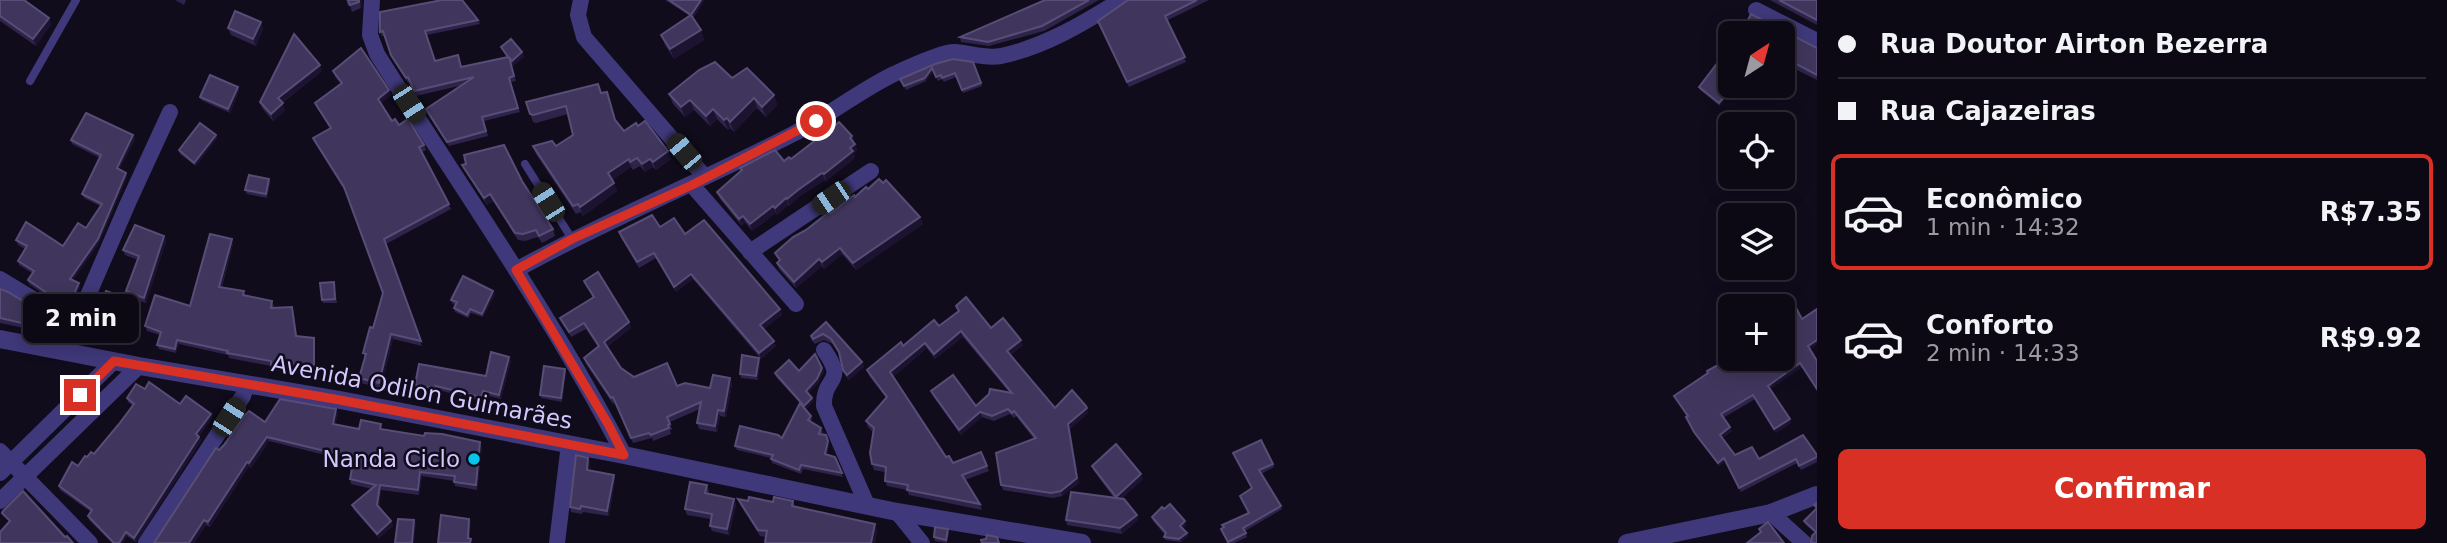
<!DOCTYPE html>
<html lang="pt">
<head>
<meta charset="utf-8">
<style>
  body { margin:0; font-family:"DejaVu Sans",sans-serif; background:#1a1722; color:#f1f3f6; height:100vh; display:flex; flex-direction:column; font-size:26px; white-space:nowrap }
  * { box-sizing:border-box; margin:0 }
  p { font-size:23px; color:#9a9aa0 }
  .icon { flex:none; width:38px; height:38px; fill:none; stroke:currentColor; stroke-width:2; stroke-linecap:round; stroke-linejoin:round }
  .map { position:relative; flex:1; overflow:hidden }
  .details { display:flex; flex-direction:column; background:#0c0915; width:630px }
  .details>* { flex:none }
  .hud { display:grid; align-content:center; height:154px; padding:0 21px; background:#0c0915 }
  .needle { width:46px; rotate:36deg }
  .controls { position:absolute; left:1718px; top:21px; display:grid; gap:14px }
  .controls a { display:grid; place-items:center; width:77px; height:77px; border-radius:10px; background:#0c0915; box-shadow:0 4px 18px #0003,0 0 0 2px #2c2a34; font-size:35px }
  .end { position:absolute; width:32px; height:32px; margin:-16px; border:9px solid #d93025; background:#fff; box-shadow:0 0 0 4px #fff }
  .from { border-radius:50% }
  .bubble { position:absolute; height:49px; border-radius:10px; background:#0c0915; box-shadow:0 4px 18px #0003,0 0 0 2px #2c2a34; font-size:23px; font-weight:700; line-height:49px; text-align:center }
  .car { position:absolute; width:21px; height:42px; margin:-21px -10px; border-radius:9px; box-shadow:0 0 5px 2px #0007; background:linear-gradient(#222 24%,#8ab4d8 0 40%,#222 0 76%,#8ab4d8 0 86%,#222 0) }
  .hud b { display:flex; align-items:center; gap:24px; height:66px; font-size:26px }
  .hud b+b { border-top:2px solid #2c2a34 }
  .hud i { width:18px; height:18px; background:#f1f3f6 }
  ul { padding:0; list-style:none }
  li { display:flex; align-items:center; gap:21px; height:116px; margin:0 14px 10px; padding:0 7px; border:4px solid transparent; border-radius:10px }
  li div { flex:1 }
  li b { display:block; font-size:26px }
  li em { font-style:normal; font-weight:700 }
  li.current { border-color:#d93025 }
  li>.icon { width:63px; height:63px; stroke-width:1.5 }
  .primary-button { display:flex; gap:14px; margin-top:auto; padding:14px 21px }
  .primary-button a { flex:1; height:80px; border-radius:10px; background:#d93025; color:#fff; font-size:28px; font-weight:700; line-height:80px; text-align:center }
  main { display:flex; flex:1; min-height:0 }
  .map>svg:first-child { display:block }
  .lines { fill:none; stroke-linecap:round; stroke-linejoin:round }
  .service { stroke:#3f387a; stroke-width:8 }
  .minor { stroke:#3f387a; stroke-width:16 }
  .tertiary { stroke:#3f387a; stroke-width:18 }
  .wall { fill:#2e244a }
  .shaded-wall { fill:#1b132f }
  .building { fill:#40365d; stroke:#574d76; stroke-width:2 }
  .route { stroke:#d93025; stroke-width:9 }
  .poi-dot { fill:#06c4eb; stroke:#100c1c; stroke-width:2.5 }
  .labels { text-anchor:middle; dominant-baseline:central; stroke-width:5; stroke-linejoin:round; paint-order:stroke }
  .street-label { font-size:23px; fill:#d2c8fd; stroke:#100c1c }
  .poi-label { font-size:23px; fill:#d2c8fd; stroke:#100c1c; text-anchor:end }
</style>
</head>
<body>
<main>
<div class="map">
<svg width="1817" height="543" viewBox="0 0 1817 543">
  <rect width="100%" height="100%" fill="#100c1c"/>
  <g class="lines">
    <!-- service -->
    <g class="service">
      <polyline points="30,81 76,0"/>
      <polyline points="525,164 572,239"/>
    </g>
    <!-- minor -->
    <g class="minor">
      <path d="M372 0 370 35 377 54C460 187 552 315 624 455"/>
      <polyline points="581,0 578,15 584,37 705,177"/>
      <polyline points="1756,10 1817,41"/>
      <polyline points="692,185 796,304"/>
      <polyline points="750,252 871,171"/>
      <path d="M516 270C606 220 702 181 793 134 828 116 859 91 894 74 907 68 941 52 954 52 971 53 984 59 1001 56 1044 47 1084 23 1121 0"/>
      <polyline points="0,279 48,308 50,313 46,325 44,347"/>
      <path d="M824 350C848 385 823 374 824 406L867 505"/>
      <polyline points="64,351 128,203 170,112"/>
      <polyline points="0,451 90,543"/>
      <polyline points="0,473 114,361"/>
      <polyline points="0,501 139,366"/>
      <polyline points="897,512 922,543"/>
      <polyline points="1771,513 1804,543"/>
      <polyline points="146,543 243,396 247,384"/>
      <polyline points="557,543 569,444"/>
    </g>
    <!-- tertiary -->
    <g class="tertiary">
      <polyline points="0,339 139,366 340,400 624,455 897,512 1082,543"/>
      <polyline points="1627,543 1771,513 1817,495"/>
    </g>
  </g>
  <!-- wall -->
  <g class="wall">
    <polygon points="0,0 49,18 51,24 36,46 0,21"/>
    <polygon points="175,0 186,0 184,5"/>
    <polygon points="346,0 362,0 361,8 352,12 350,6 348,6"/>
    <polygon points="665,0 704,0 693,18 701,30 704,40 674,59 665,45 661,35 690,16"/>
    <polygon points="1045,0 1099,0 1044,31 989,46 961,42 960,37"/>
    <polygon points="1128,0 1209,0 1168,20 1186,62 1129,87 1098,21"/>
    <polygon points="1770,0 1817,0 1817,25"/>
    <polygon points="478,20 480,24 427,35 435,61 462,67 507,57 501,47 522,52 524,57 513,66 510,61 516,81 510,82 520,112 484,121 488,136 449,146 427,113 426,109 463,85 416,96 409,82 408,83 393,60 384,36 382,36 380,32"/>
    <polygon points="261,22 263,29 256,46 231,35 228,28"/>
    <polygon points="1783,33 1817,48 1817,80 1783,63"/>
    <polygon points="1722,57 1720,106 1700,90 1699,87"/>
    <polygon points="973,62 982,86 963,93 956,77 944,82 942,79 938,81 933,71 926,81 906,90 900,79"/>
    <polygon points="322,71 282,103 285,110 273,121 262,108 260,102"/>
    <polygon points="333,71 389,90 391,95 381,103 392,121 424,145 426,150 422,152 451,209 386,244 422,346 393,339 381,388 361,383 359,378 365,357 363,353 373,328 383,293 346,193 315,143 313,138 330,128 317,108 315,103 341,84 335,77"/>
    <polygon points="732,78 774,95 777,105 766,117 757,108 734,132 730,128 728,130 717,119 710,126 694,110 685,117 673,104 669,94"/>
    <polygon points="238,87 239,91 230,113 201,100 200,97"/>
    <polygon points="607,92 616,121 624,131 671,159 656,170 653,167 645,172 640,166 633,170 631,167 612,180 617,191 583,216 581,212 576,214 536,154 533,146 556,146 573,135 568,114 536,123 533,122 526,102"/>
    <polygon points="133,135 135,139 119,170 126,173 127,177 99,243 73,280 80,287 62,329 57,326 55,322 59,311 57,303 29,284 28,280 32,273 19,265 18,261 25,249 18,245 16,240 63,246 86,228 100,206 84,198 82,194 100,158 72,144 71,140"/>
    <polygon points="216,135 217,138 196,166 180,154 179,150"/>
    <polygon points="852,136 857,150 854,153 855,158 826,181 825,180 800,196 789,206 788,205 777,215 776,213 752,231 745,222 742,226 720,199 717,192 741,171 740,168 791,159"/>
    <polygon points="462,165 522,181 553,229 555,236 542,243 538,237 525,241 518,240 493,201 487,205 465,171"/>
    <polygon points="269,179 270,183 267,198 247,194 245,190"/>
    <polygon points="868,189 920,217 923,224 856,270 842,254 824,269 822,266 796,288 779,269 777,263 779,261 775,253 806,230"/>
    <polygon points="660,227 685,234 780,309 782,315 764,329 776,346 761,359 693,279 676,292 656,258 639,268 621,238 619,232"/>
    <polygon points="164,236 166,241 146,303 128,297 126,291 138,260 125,255 123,250"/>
    <polygon points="233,244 222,287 274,305 273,308 292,307 297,336 315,342 315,374 273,370 271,366 229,358 228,355 179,344 176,353 159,349 157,345 160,335 147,331 145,326 190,306"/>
    <polygon points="584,281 629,322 631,328 607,347 621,368 634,377 677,386 710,388 730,378 732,384 726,417 720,416 717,432 699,429 697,423 700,409 670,422 672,430 670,430 671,434 653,441 652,438 633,443 615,402 613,404 586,364 584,358 598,347 586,329 571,337 563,324 560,318 593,298"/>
    <polygon points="334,282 337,303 323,303 322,300"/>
    <polygon points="0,289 38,314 35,328 25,324 24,328 0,323"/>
    <polygon points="495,294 483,317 471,313 468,318 455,312 454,308 455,305 452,303 451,300"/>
    <polygon points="124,297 125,300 118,322 99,316 98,313"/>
    <polygon points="956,306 991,328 1023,345 1011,355 1055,408 1088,413 1070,429 1079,483 1062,496 1053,498 1003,490 1001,485 1034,439 1016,416 1014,418 1010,414 994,421 982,417 961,435 933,396 931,391 976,406 1009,392 963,337 935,359 927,348 893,377 946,457 953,463 981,452 989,471 965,480 980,504 982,510 909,495 907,490 887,486 885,481 885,472 874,470 872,464 873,432 868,427 866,421 886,398 869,376 867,370 903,346 939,326 958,312"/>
    <polygon points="1817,309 1817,344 1810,349 1817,361 1817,391 1802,367 1770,389 1791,423 1776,433 1755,399 1723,418 1732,431 1722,438 1735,455 1759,459 1817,455 1817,462 1801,470 1797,463 1741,492 1726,461 1719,466 1695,435 1686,417 1687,417 1674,396 1745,365 1783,359 1802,319"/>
    <polygon points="826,322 862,362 864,367 849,380 845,375 840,355 833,344 824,340 815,344 812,341 811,336"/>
    <polygon points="509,357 511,361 501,399 485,395 483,401 438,390 439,393 417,389 415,385 486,376"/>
    <polygon points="760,361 758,380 741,378 740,374"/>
    <polygon points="799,371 824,371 818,383 808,393 813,401 806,409 811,416 812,419 811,421 821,428 823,432 822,434 829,445 827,455 835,457 843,477 803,469 801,474 772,463 771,458 737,450 735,446 782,438 800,403 776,377 775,373"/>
    <polygon points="566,372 562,402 541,398 540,395"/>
    <polygon points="145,389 212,418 199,436 201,441 136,542 127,536 123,543 112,543 89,520 88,516 91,512 60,490 59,486 87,457 94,454 119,424 133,406 128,402 127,398"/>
    <polygon points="338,414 335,424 359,429 383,429 482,447 477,490 455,486 454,481 422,476 419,495 381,490 379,507 391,521 393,526 379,538 354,510 352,505 372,489 351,484 350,479 353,462 269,441 251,468 249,466 210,527 206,525 194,543 154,543 224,445 265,422"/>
    <polygon points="1233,453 1273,464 1274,467 1261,474 1282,509 1245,531 1247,537 1234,543 1228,543 1221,529 1248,513 1252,489"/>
    <polygon points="588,458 590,463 589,471 614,475 615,480 609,516 583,512 582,514 571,512 570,507"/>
    <polygon points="1092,466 1143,479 1121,499 1138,520 1122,534 1067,525 1066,520 1114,498 1094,471"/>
    <polygon points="707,485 709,491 708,494 734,499 736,505 729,535 712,531 710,526 711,519 687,515 685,509"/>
    <polygon points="738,499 748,501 773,502 793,501 795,507 877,530 875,543 766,543 766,537 760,536 741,506"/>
    <polygon points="1817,503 1817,543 1815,533 1806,525 1804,521 1816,509 1814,505"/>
    <polygon points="1164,509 1186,525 1183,528 1187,533 1188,536 1181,542 1165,540 1164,537 1165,535 1153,521 1152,517"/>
    <polygon points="949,532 947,543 935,541 934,537"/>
  </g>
  <!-- shaded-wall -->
  <g class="shaded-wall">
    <polygon points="359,0 362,0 361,8 359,2"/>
    <polygon points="701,0 704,0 692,18 691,15"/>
    <polygon points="49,18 51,24 36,46 33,39"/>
    <polygon points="261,22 263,29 256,46 253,39"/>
    <polygon points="701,30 704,40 674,59 670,49"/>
    <polygon points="522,52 524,57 513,66 512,61"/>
    <polygon points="320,65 322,71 280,104 278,98"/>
    <polygon points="932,68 933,71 926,81 925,78"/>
    <polygon points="1733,86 1737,86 1720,106 1719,103"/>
    <polygon points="238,87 239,91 230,113 228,109"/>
    <polygon points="389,90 391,95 380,104 378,99"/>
    <polygon points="774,95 777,105 766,117 762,107"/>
    <polygon points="754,98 757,108 734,132 730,122"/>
    <polygon points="690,100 694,110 685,117 681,107"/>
    <polygon points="283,103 285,110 273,121 271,114"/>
    <polygon points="713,109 717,119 710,126 706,116"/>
    <polygon points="727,118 730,128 728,130 724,120"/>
    <polygon points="133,135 135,139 118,172 117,168"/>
    <polygon points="216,135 217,138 196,166 194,163"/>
    <polygon points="855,144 857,150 854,153 855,158 826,181 824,174"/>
    <polygon points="668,151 671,159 656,170 653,162"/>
    <polygon points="629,159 631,167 611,181 608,173"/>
    <polygon points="650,159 653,167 645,172 642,164"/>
    <polygon points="126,173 127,177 99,243 71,283 70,279"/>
    <polygon points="822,173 825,180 800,196 789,206 787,199 798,190"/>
    <polygon points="269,179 270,183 267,198 266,194"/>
    <polygon points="614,183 617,191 583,216 580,207"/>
    <polygon points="490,194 493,201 487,205 484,198"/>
    <polygon points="786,198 788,205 777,215 775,208"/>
    <polygon points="773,206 776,213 752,231 750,224"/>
    <polygon points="743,216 745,222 742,226 739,219"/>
    <polygon points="920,217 923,224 856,270 853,263"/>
    <polygon points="164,236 166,241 146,303 144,298"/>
    <polygon points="232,239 233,244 220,291 219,287"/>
    <polygon points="840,248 842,254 824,269 822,262"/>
    <polygon points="819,259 822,266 796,288 794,282"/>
    <polygon points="691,274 693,279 676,292 674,287"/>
    <polygon points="79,283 80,287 62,329 60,325"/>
    <polygon points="493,291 495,294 483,317 482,314"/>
    <polygon points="124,297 125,300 118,322 116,319"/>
    <polygon points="36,309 38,314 35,328 33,322"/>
    <polygon points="780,309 782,315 762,331 760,325"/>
    <polygon points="629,322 631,328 606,348 604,342"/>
    <polygon points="961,331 963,337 935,359 934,354"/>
    <polygon points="391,334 393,339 381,388 379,383"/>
    <polygon points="314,338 315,342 315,374 314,370"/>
    <polygon points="177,340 179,344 176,353 175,349"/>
    <polygon points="1021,340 1023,345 1009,357 1007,351"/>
    <polygon points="1817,340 1817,344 1810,349 1808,346"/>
    <polygon points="774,341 776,346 761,359 759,353"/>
    <polygon points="925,343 927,348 892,378 890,372"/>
    <polygon points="509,357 511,361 501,399 499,395"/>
    <polygon points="759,358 760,361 758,380 756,376"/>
    <polygon points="862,362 864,367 849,380 847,375"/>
    <polygon points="1800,363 1802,367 1770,389 1768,386"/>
    <polygon points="822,368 824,371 818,383 807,394 806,391"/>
    <polygon points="565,369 566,372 562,402 561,398"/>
    <polygon points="730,378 732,384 726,417 724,411"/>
    <polygon points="812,398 813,401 806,409 804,406"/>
    <polygon points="1087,408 1088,413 1070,429 1079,483 1062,496 1061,491 1068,424"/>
    <polygon points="336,409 338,414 334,428 333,424"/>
    <polygon points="718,410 720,416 717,432 715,426"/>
    <polygon points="980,412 982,417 961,435 959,430"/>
    <polygon points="211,414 212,418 198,438 196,434"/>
    <polygon points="1790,419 1791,423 1776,433 1774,429"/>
    <polygon points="1730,427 1732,431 1721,438 1720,435"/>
    <polygon points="199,437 201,441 136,542 134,538"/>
    <polygon points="267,437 269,441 251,468 249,463"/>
    <polygon points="828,441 829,445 826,458 825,454"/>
    <polygon points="480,442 482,447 477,490 476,485"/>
    <polygon points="588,458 590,463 589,475 587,470"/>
    <polygon points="1724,458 1726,461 1719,466 1718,463"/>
    <polygon points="247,462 249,466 210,527 208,522"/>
    <polygon points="420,472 422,476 419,495 418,490"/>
    <polygon points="1141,474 1143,479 1117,502 1116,497"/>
    <polygon points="614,475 615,480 609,516 607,511"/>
    <polygon points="380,485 381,490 379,510 377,505"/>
    <polygon points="734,499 736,505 729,535 727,529"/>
    <polygon points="1137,515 1138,520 1122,534 1120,528"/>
    <polygon points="469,519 471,523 469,542 468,538"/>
    <polygon points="204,520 206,525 194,543 189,543"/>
    <polygon points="414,520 416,524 414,543 412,543"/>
    <polygon points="391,521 393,526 379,538 377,534"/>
    <polygon points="1185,521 1186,525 1182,529 1180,526"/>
    <polygon points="875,524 877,530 875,543 871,543"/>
    <polygon points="126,532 127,536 123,543 119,543"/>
    <polygon points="1187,533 1188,536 1181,542 1179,539"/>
  </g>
  <!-- building -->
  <g class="building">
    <polygon points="0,0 24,0 49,18 33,39 0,16"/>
    <polygon points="348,0 359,0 359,2 350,5"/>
    <polygon points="442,0 462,0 478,20 425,31 435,61 458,55 461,67 508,57 501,47 511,39 522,52 512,61 509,57 514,76 509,78 518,108 482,117 486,131 447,142 426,109 474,77 414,91 408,77 406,78 391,55 383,31 380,32 380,12"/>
    <polygon points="669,0 701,0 691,15"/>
    <polygon points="1045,0 1089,0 1042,26 988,42 960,37"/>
    <polygon points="1128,0 1197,0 1165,16 1185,57 1127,82 1098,21"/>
    <polygon points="1779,0 1817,0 1817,20"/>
    <polygon points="235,11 261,22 253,39 228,28"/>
    <polygon points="1751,14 1817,48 1817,75 1783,57 1783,33 1741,33"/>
    <polygon points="691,15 701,30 670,49 661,35"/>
    <polygon points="294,34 320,65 278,98 283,103 271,114 260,102"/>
    <polygon points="361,48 389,90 378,99 392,121 395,119 399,125 408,119 424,145 419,147 449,204 384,239 421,341 391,334 379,383 359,378 366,354 363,353 370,327 373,328 383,293 344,187 313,138 331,128 315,103 342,83 333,71"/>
    <polygon points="1722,57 1731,64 1731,86 1733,86 1719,103 1699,87"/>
    <polygon points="953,59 973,62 981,83 962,90 955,73 942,78 941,75 936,77 932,68 925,78 904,86 900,79 935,64"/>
    <polygon points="715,62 732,78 747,68 774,95 762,107 754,98 730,122 727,118 724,120 713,109 706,116 690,100 681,107 669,94 699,70"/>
    <polygon points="210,75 238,87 228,109 200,97"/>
    <polygon points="598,84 601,93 607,92 615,120 624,131 636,123 638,126 645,121 668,151 653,162 650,159 642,164 637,158 630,162 629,159 608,173 614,183 580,207 578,204 573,206 533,146 552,141 556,146 573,135 566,106 533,115 530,114 526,102"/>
    <polygon points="86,113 133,135 117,168 126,173 98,239 70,279 79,283 60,325 55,322 59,311 56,299 28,280 34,271 18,261 27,246 16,240 26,222 63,246 78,223 86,228 102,204 82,194 101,155 71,140"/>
    <polygon points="839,122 852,136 850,138 855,144 850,148 853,151 824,174 822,173 798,190 787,199 786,198 775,208 773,206 750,224 743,216 739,219 717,192 742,170 740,168 775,150 784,161 789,157 791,159"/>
    <polygon points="200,123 216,135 194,163 179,150"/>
    <polygon points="504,145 522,181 553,229 539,236 536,230 523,234 515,233 490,194 484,198 462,165 466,164 464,155"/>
    <polygon points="249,175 269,179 266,194 245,190"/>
    <polygon points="879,179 883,183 886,180 920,217 853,263 840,248 822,262 819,259 794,282 777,263 780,260 775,253 793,237 806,230 829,212 831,213 854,195 855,197 866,187 868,189"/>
    <polygon points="652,215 660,227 674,218 685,234 704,220 780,309 760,325 774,341 759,353 691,274 674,287 654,253 637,262 619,232"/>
    <polygon points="135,225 164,236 144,298 126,291 139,256 123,250"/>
    <polygon points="210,234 232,239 219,287 244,291 243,295 272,301 271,308 292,307 296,336 314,338 314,370 271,366 271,361 227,353 228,351 177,340 175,349 157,345 161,332 145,326 155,295 190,306"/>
    <polygon points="598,272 629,322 604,342 621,368 634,377 667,363 677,386 685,383 710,388 713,375 730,378 724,411 718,410 715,426 697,423 701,402 667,417 670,424 668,425 669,428 651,435 649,433 631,438 613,397 611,398 584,358 599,346 584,323 569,332 560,318 594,297 584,281"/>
    <polygon points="463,276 493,291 482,314 470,309 467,315 454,308 457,302 451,300"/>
    <polygon points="334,282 335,299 322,300 320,283"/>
    <polygon points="0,289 8,292 36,309 33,322 23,319 22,323 0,318"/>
    <polygon points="106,291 124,297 116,319 98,313"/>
    <polygon points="966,297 991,328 1003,318 1021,340 1007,351 1055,408 1072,390 1086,406 1087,408 1068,424 1077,478 1061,491 1051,493 1001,485 996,453 1036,438 1014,411 1012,413 1008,409 992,416 980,412 959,430 931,391 953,375 976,406 989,394 990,389 1012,393 961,331 934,354 925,343 890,372 946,457 949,456 953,463 981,452 987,466 962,475 980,504 907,490 908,485 885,481 886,467 872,464 870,453 874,428 866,421 887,397 867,370 901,342 903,346 934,320 939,326 959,311 956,306"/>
    <polygon points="1795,306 1802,319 1817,309 1817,340 1808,346 1817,361 1817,389 1800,363 1768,386 1790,419 1774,429 1753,395 1721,414 1730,427 1720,435 1735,455 1752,447 1759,459 1803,435 1817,455 1817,457 1799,466 1796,459 1739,488 1724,458 1718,463 1694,432 1686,417 1688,416 1674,396 1708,373 1707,371 1731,358 1731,359 1741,359 1745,365 1754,359 1783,359 1783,314"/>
    <polygon points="826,322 862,362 847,375 843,370 839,352 831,339 823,334 813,339 811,336"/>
    <polygon points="491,352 509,357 499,395 483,391 481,397 436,386 438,389 415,385 419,364 486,376"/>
    <polygon points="815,354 822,368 817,379 806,391 812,398 804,406 775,373 789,360 799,371"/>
    <polygon points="742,355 759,358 756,376 740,374"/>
    <polygon points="544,366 565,369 561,398 540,395"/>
    <polygon points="149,382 180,404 186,396 211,414 196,434 199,437 134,538 126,532 119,543 114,543 88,516 92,510 59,486 72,462 78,466 85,456 87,457 91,452 94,454 119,424 134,404 127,398 136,384 145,389"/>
    <polygon points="280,399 336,409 333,424 359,429 361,420 381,424 380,429 424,436 425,433 442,434 480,442 476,485 454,482 455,476 420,472 418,490 380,485 377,505 391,521 377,534 352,505 376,485 350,479 354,458 267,437 249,463 247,462 208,522 204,520 189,543 154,543 216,448 219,450 224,445 245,415 249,411 265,422"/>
    <polygon points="800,403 811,416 808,420 821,428 819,434 826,435 828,441 825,454 835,457 842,473 801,465 799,470 771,459 773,455 735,446 740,426 778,435 782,438"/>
    <polygon points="1261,440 1273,464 1259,470 1281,506 1243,528 1246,533 1228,542 1221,529 1224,527 1222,525 1249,513 1240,496 1252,488 1233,453"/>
    <polygon points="1116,444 1141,474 1116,497 1092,466"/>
    <polygon points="576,455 588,458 587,470 614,475 607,511 581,506 580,509 570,507"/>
    <polygon points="690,482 707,485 705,493 734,499 727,529 710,526 712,514 685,509"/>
    <polygon points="23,491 65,537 67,536 73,543 0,543 0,532 10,521 2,513 3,511"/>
    <polygon points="1071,492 1124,499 1137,515 1120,528 1066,520"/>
    <polygon points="749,497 773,502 774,497 793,501 792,506 875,524 871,543 766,543 765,542 767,531 758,530 738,499 748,501"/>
    <polygon points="1817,503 1817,543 1811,543 1812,536 1816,532 1804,521 1817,508 1814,505"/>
    <polygon points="1170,504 1185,521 1180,526 1187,533 1179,539 1164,537 1166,533 1152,517 1162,507 1164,509"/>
    <polygon points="441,515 469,519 468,538 471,539 470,543 438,543"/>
    <polygon points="398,519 414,520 412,543 395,543"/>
    <polygon points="1768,522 1784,543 1747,543 1761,532 1759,529"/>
    <polygon points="935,527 948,529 946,540 934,537"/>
    <polygon points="987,535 997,537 999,543 982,543 981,540 986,539"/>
  </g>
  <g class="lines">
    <!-- route -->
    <polyline class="route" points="80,395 114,361 340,400 624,455 608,424 516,270 572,239 692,185 816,121"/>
  </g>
  <!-- markers -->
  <circle class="poi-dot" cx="474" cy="459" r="7"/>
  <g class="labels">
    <!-- street labels -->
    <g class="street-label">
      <text transform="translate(422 392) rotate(11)">Avenida Odilon Guimarães</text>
    </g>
    <!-- poi labels -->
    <g class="poi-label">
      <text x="460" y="459">Nanda Ciclo</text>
    </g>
  </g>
</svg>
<div class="controls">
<a><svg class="needle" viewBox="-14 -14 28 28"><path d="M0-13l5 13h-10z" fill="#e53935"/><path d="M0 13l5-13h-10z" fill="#9a9aa0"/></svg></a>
<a><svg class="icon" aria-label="locate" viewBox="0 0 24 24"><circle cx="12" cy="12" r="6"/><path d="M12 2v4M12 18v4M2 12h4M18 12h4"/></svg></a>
<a><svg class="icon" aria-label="layers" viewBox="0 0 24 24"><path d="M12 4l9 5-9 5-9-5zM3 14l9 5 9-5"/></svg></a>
<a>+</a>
</div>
<i class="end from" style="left:816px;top:121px"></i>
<i class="end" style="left:80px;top:395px"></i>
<div class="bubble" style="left:23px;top:294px;width:116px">2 min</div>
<i class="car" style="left:409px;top:104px;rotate:147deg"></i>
<i class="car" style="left:684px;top:152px;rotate:320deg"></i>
<i class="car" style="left:831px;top:198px;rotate:236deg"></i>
<i class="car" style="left:548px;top:202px;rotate:328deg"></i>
<i class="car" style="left:229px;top:417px;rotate:33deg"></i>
</div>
<section class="details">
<div class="hud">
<b><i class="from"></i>Rua Doutor Airton Bezerra</b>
<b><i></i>Rua Cajazeiras</b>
</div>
<ul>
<li class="current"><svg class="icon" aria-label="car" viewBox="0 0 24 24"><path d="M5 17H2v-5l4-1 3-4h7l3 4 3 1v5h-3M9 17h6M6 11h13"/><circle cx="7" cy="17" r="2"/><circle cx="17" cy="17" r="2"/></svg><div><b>Econômico</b><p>1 min · 14:32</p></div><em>R$7.35</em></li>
<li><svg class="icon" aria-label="car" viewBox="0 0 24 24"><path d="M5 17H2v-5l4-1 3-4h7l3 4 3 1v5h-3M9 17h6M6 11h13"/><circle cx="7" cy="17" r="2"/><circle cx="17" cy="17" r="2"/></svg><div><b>Conforto</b><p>2 min · 14:33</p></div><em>R$9.92</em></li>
</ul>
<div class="primary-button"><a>Confirmar</a></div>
</section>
</main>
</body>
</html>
